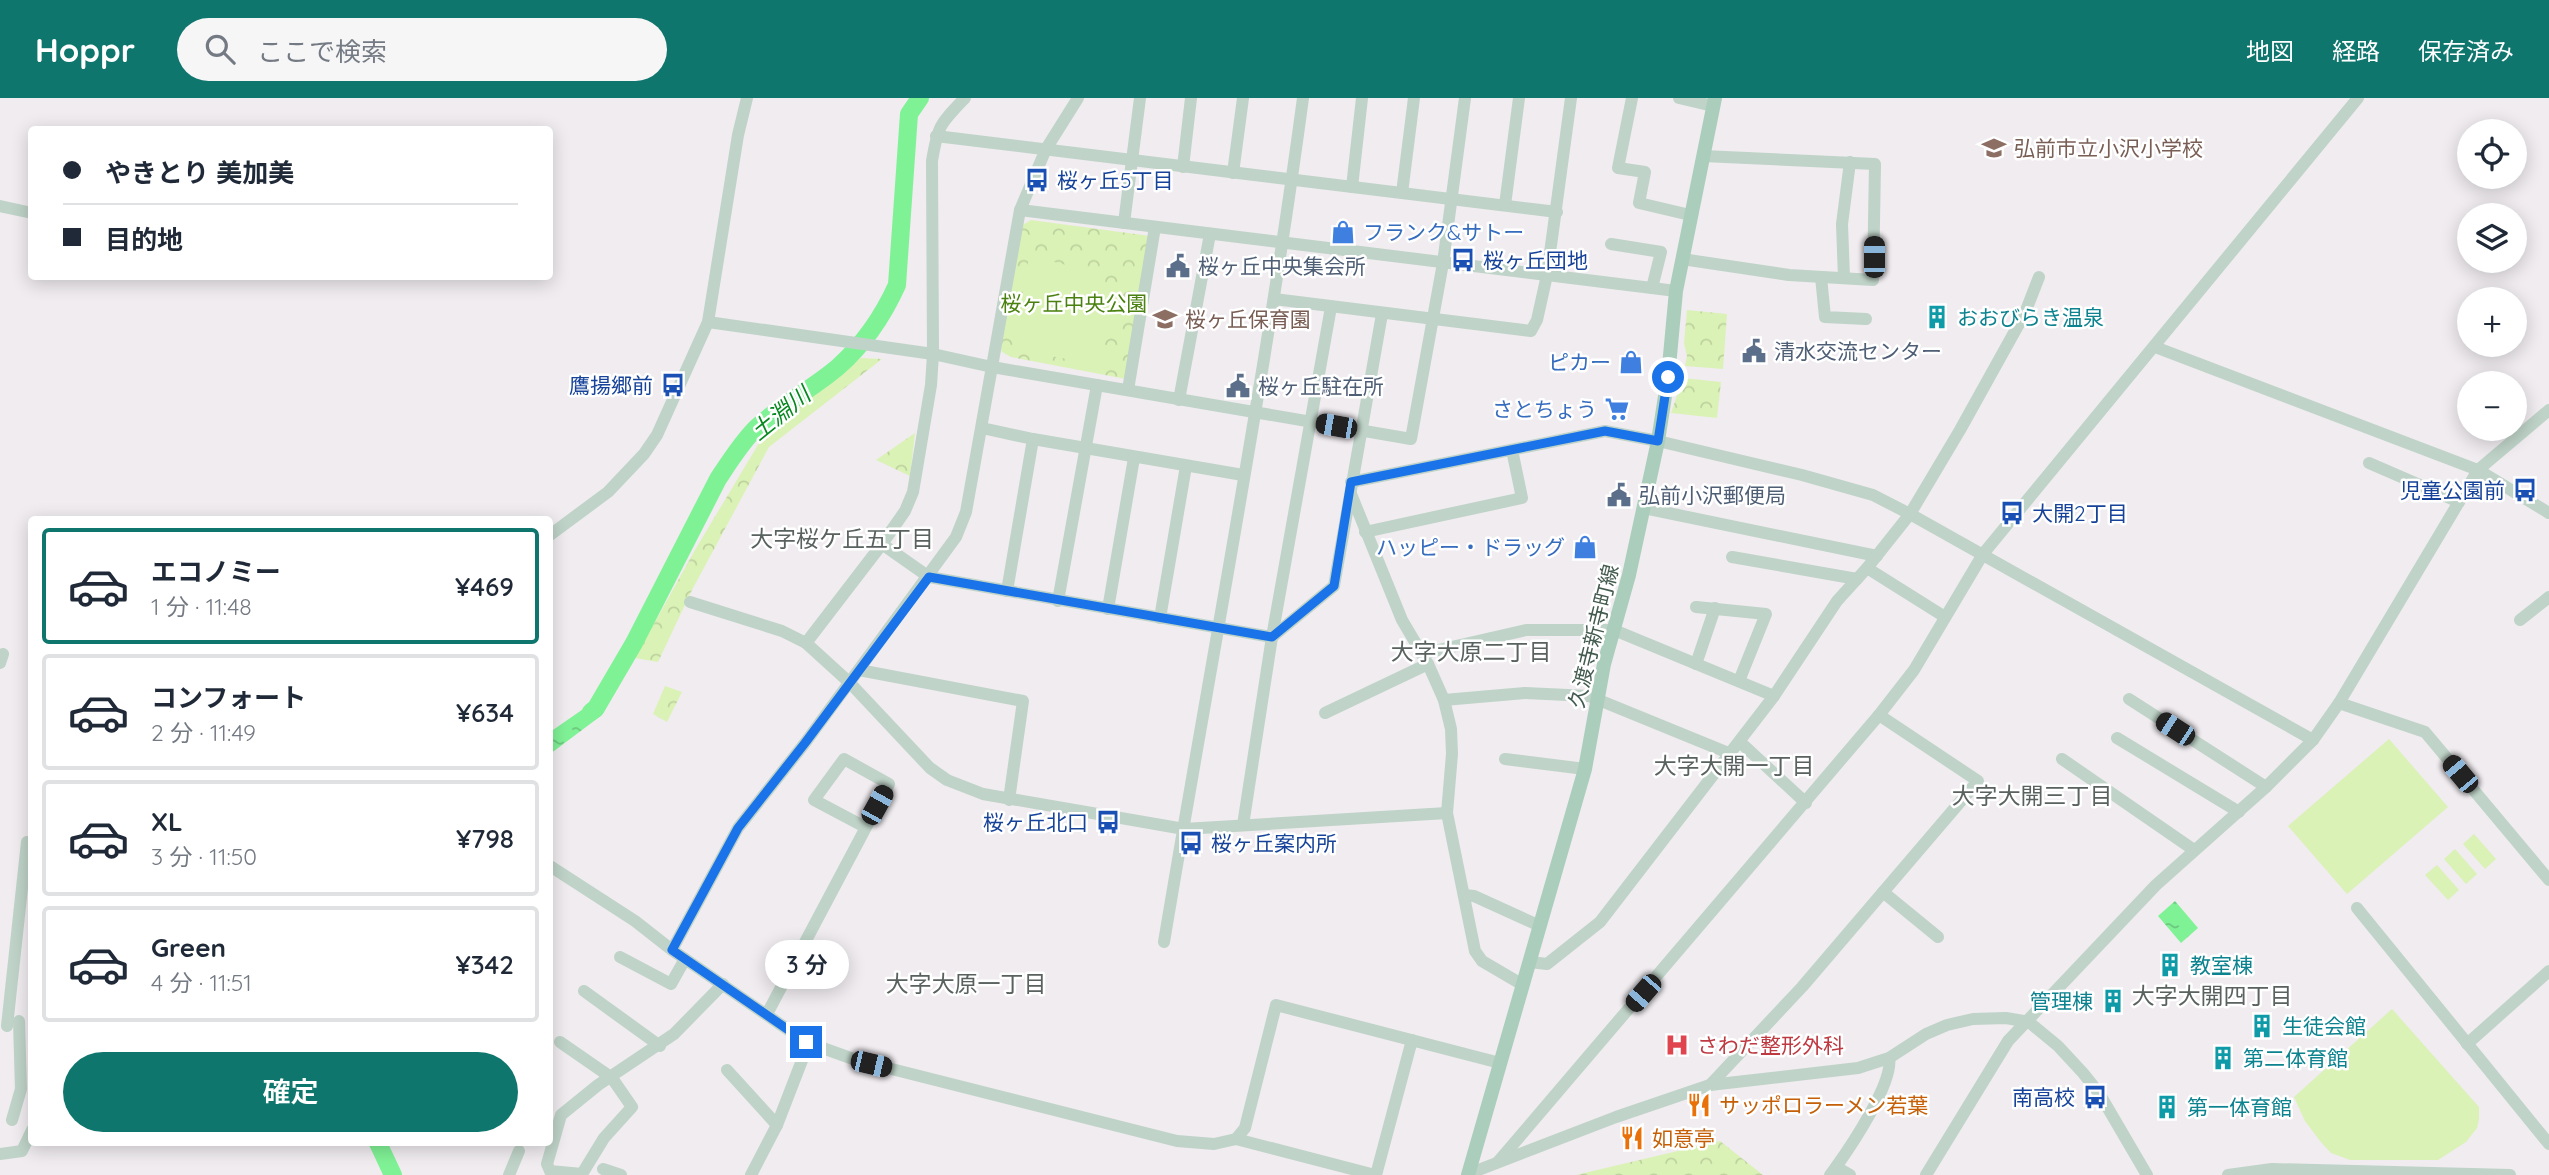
<!DOCTYPE html>
<html lang="ja">
<head>
<meta charset="utf-8">
<style>
  body { margin:0; font-family:Quicksand,"Noto Sans JP",sans-serif; background:#f6f6f7; color:#1f2937; height:100vh; display:flex; flex-direction:column; font-size:26px; white-space:nowrap }
  * { box-sizing:border-box; margin:0 }
  p { font-size:23px; color:#747a83 }
  .icon { flex:none; width:38px; height:38px; fill:none; stroke:currentColor; stroke-width:2; stroke-linecap:round; stroke-linejoin:round }
  .map { position:relative; flex:1; overflow:hidden }
  .panel { position:absolute; left:28px; top:418px; width:525px; height:630px; display:flex; flex-direction:column; background:#fff; border-radius:7px; box-shadow:0 4px 18px #0003 }
  .panel>* { flex:none }
  .top-card { position:absolute; left:28px; top:28px; width:525px; height:154px; border-radius:7px; box-shadow:0 4px 18px #0003; display:grid; align-content:center; height:154px; padding:0 35px; background:#fff }
  .fabs { position:absolute; left:2457px; top:21px; display:grid; gap:14px }
  .fabs a { display:grid; place-items:center; width:70px; height:70px; border-radius:50%; background:#fff; box-shadow:0 4px 18px #0003; font-size:35px }
  .end { position:absolute; width:32px; height:32px; margin:-16px; border:9px solid #1a73e8; background:#fff; box-shadow:0 0 0 4px #fff }
  .from { border-radius:50% }
  .bubble { position:absolute; height:49px; border-radius:24px; background:#fff; box-shadow:0 4px 18px #0003; font-size:23px; font-weight:600; line-height:49px; text-align:center }
  .car { position:absolute; width:21px; height:42px; margin:-21px -10px; border-radius:9px; box-shadow:0 0 5px 2px #0007; background:linear-gradient(#222 24%,#8ab4d8 0 40%,#222 0 76%,#8ab4d8 0 86%,#222 0) }
  .top-card b { display:flex; align-items:center; gap:24px; height:66px; font-size:26px }
  .top-card b+b { border-top:2px solid #e0e1e3 }
  .top-card i { width:18px; height:18px; background:#1f2937 }
  ul { padding:12px 0 0; list-style:none }
  li { display:flex; align-items:center; gap:21px; height:116px; margin:0 14px 10px; padding:0 21px; border:4px solid #e0e1e3; border-radius:7px }
  li div { flex:1 }
  li b { display:block; font-size:26px }
  li em { font-style:normal; font-weight:600 }
  li.active { border-color:#0f766e }
  li>.icon { width:63px; height:63px; stroke-width:1.5 }
  .cta { display:flex; gap:14px; margin-top:auto; padding:14px 35px }
  .cta a { flex:1; height:80px; border-radius:42px; background:#0f766e; color:#fff; font-size:28px; font-weight:600; line-height:80px; text-align:center }
  header { display:flex; align-items:center; gap:42px; box-sizing:border-box; height:98px; padding:0 35px; background:#0f766e; color:#fff }
  header strong { font-size:33px }
  nav { display:flex; gap:38px; margin-inline-start:auto; font-size:24px }
  .search { width:490px; height:63px; background:#f6f6f7; display:flex; align-items:center; gap:18px; box-sizing:border-box; padding:0 24px; border-radius:38px; color:#747a83; font-size:26px }
  .map>svg:first-child { display:block }
  .forest { fill:url(#forest-crowns) }
  .garden { fill:#dbf2b6 }
  .water { fill:url(#water-ripples) }
  .lines { fill:none; stroke-linecap:round; stroke-linejoin:round }
  .river { stroke:#80f296; stroke-width:18 }
  .minor { stroke:#bfd3c8; stroke-width:12 }
  .major { stroke:#aacebb; stroke-width:14 }
  .route { stroke:#1a73e8; stroke-width:9 }
  .labels { text-anchor:middle; dominant-baseline:central; stroke-width:5; stroke-linejoin:round; paint-order:stroke }
  .education-label { font-size:21px; fill:#785e54; stroke:#fff; text-anchor:start }
  .transit-label { font-size:21px; fill:#164399; stroke:#fff; text-anchor:start }
  .shop-label { font-size:21px; fill:#366cbe; stroke:#fff; text-anchor:end }
  .service-label { font-size:21px; fill:#4e5e75; stroke:#fff; text-anchor:start }
  .park-label { font-size:21px; fill:#4a8110; stroke:#fff }
  .culture-label { font-size:21px; fill:#0d838f; stroke:#fff; text-anchor:start }
  .street-label { font-size:21px; fill:#445b4f; stroke:#fff }
  .health-label { font-size:21px; fill:#be3a42; stroke:#fff; text-anchor:start }
  .food-label { font-size:21px; fill:#c56008; stroke:#fff; text-anchor:start }
  .water-label { font-size:23px; font-style:italic; fill:#06881f; stroke:#fff }
  .neighbourhood-label { font-size:23px; fill:#59625e; stroke:#fff }
</style>
</head>
<body>
<header>
<strong>Hoppr</strong>
<div class="search"><svg class="icon" aria-label="search" viewBox="0 0 24 24"><circle cx="10" cy="10" r="6"/><path d="M15 15l6 6"/></svg>ここで検索</div>
<nav><a>地図</a><a>経路</a><a>保存済み</a></nav>
</header>
<div class="map">
<svg width="2549" height="1077" viewBox="0 0 2549 1077">
  <defs>
    <pattern id="forest-crowns" width="20" height="18" patternUnits="userSpaceOnUse" patternTransform="scale(1.75)"><rect width="20" height="18" fill="#dbf2b6"/><path d="M2 6a3 3 0 1 1 6 0M12 15a3 3 0 1 1 6 0" fill="none" stroke="#bdd29e"/></pattern>
    <pattern id="water-ripples" width="26" height="14" patternUnits="userSpaceOnUse" patternTransform="scale(1.75)"><rect width="26" height="14" fill="#80f296"/><path d="M2 4q2-2 4 0t4 0M15 11q2-2 4 0t4 0" fill="none" stroke="#6ac77d"/></pattern>
  </defs>
  <rect width="100%" height="100%" fill="#f0ecf0"/>
  <!-- forest -->
  <g class="forest">
    <polygon points="1031,122 1150,138 1126,281 1011,259 1002,254 1001,250 1021,128"/>
    <polygon points="1687,212 1727,216 1723,271 1685,268 1687,258 1684,245"/>
    <polygon points="861,260 882,261 769,349 692,492 658,564 635,560 695,452 765,335"/>
    <polygon points="1683,280 1721,284 1717,320 1671,315"/>
    <polygon points="915,335 910,378 876,362"/>
    <polygon points="665,588 682,594 667,624 653,616"/>
    <polygon points="1720,1043 1763,1077 1576,1077"/>
  </g>
  <!-- garden -->
  <g class="garden">
    <path d="M1029 159C1043 162 1059 164 1072 169 1108 186 1106 235 1099 267L1013 251Z"/>
    <polygon points="2389,641 2448,709 2347,796 2288,728"/>
    <polygon points="2474,736 2496,761 2485,771 2463,746"/>
    <polygon points="2455,751 2477,776 2466,786 2444,761"/>
    <polygon points="2437,767 2459,792 2448,802 2425,777"/>
    <polygon points="2392,911 2479,1009 2479,1021 2477,1030 2466,1044 2438,1062 2350,1062 2331,1055 2320,1043 2305,1023 2294,999"/>
  </g>
  <!-- water -->
  <g class="water">
    <polygon points="602,595 611,601 602,617 550,656 550,634 589,607"/>
    <polygon points="2175,803 2198,830 2181,845 2158,818"/>
  </g>
  <g class="lines">
    <!-- river -->
    <g class="river">
      <path d="M591 614 596 610 634 545 718 381C730 363 741 345 756 330 781 307 812 291 838 269 864 246 883 218 897 187L909 16 920 0"/>
      <polyline points="378,1045 393,1077"/>
    </g>
    <!-- minor -->
    <g class="minor">
      <polyline points="1632,0 1618,70 1645,74 1639,105 1690,117"/>
      <polyline points="1679,0 1713,8"/>
      <polyline points="936,38 1557,114"/>
      <polyline points="1183,69 1191,0"/>
      <polyline points="1233,75 1243,0"/>
      <polyline points="1352,89 1362,0"/>
      <polyline points="1402,95 1414,0"/>
      <polyline points="1505,107 1519,0"/>
      <polyline points="0,108 32,115"/>
      <polyline points="1020,112 1676,193"/>
      <polyline points="1124,125 1140,0"/>
      <polyline points="1611,146 1661,154 1652,190"/>
      <polyline points="1682,161 1789,177 1873,182 1875,66 1703,58"/>
      <polyline points="1821,179 1825,219 1866,221"/>
      <polyline points="1844,180 1842,126 1850,64"/>
      <polyline points="1274,201 1531,233 1537,222 1547,177 1571,0"/>
      <polyline points="708,224 933,256 992,269 1411,341 1443,165 1465,0"/>
      <polyline points="2155,249 2478,372 2549,415"/>
      <polyline points="1128,292 1155,129"/>
      <polyline points="1179,302 1210,136"/>
      <polyline points="982,330 1033,341 1007,493"/>
      <polyline points="1033,341 1243,377"/>
      <polyline points="2369,365 2459,404"/>
      <polyline points="1351,384 1605,333 1658,343 1802,377 1873,397 1910,416 2313,642"/>
      <polyline points="1351,396 1402,522 1428,566 1444,602 1451,631 1452,656 1447,715 1475,853 1482,863 1523,887"/>
      <polyline points="1644,410 1877,458"/>
      <polyline points="1365,434 1522,400 1512,352"/>
      <polyline points="550,437 608,394 644,356 657,337 708,224 738,37 747,0"/>
      <polyline points="882,446 929,479 1272,539 1334,488 1382,216"/>
      <polyline points="1732,459 1857,481"/>
      <polyline points="1867,470 1945,519"/>
      <polyline points="1058,503 1097,287"/>
      <polyline points="690,504 782,533 806,545 850,585 930,670 947,682 983,696 1184,731 1447,715"/>
      <polyline points="1696,509 1766,516 1739,583"/>
      <polyline points="1108,511 1134,360"/>
      <polyline points="1160,520 1186,368"/>
      <polyline points="2520,522 2549,499"/>
      <path d="M806 545 882 446 905 413 913 394 931 287 933 256 932 63C938 27 940 26 965 0"/>
      <polyline points="1421,556 1526,532 1614,532 1774,598"/>
      <polyline points="0,565 3,556"/>
      <polyline points="1696,566 1715,510"/>
      <polyline points="859,572 1023,603 1009,702"/>
      <polyline points="2129,601 2266,689"/>
      <polyline points="1444,602 1525,595 1589,598 1731,656"/>
      <polyline points="2339,605 2425,634 2549,782"/>
      <polyline points="1325,615 1428,566"/>
      <polyline points="2117,640 2239,714"/>
      <polyline points="1740,644 1806,705"/>
      <polyline points="1505,661 1585,671"/>
      <polyline points="2062,661 2194,752"/>
      <polyline points="1243,727 1272,539 1331,209"/>
      <polyline points="550,768 635,823 672,852 806,944 856,962 1177,1043 1214,1046 1236,1041 1375,1077"/>
      <polyline points="1883,794 1938,839"/>
      <polyline points="1464,797 1474,798 1540,828"/>
      <polyline points="2357,810 2549,1046"/>
      <path d="M1164 844C1211 563 1265 283 1303 0"/>
      <polyline points="672,852 738,730 805,645 956,439 966,414 1020,112 1046,51 1078,0"/>
      <polyline points="620,859 671,886 685,861"/>
      <polyline points="1530,864 1547,866 1600,824 1774,598 1837,503 1867,470 1910,416 1960,332 2025,215 2039,179"/>
      <polyline points="584,893 660,948"/>
      <polyline points="767,916 889,686 844,661 814,702 865,729"/>
      <polyline points="7,928 27,744"/>
      <polyline points="560,944 612,980 632,1009 604,1040 582,1076 550,1073 547,1066 561,1017 598,987 674,936 723,886"/>
      <polyline points="2467,946 2549,873"/>
      <polyline points="727,972 777,1027"/>
      <polyline points="1710,987 1802,889 1978,683 1879,617"/>
      <polyline points="12,1022 21,991 19,923"/>
      <polyline points="1236,1041 1245,1030 1276,907 1500,965"/>
      <polyline points="0,1056 22,1053 32,1032"/>
      <polyline points="1498,1064 1879,617 1914,572 1983,456 2358,0"/>
      <path d="M1836 1069C1851 1048 1894 984 1889 960"/>
      <polyline points="603,1071 621,1077"/>
      <polyline points="1468,1076 1616,1019 1710,987 1858,970 1889,960 1926,936 1947,927 1973,921 2006,920 2029,924 2058,948 2083,975 2099,995 2147,1077"/>
      <polyline points="509,1077 519,1053"/>
      <polyline points="751,1077 777,1027 806,952 806,944"/>
      <polyline points="1376,1077 1412,942"/>
      <polyline points="1830,1077 1836,1069 1850,1077"/>
      <polyline points="1926,1077 2008,943 2156,787 2266,689 2313,642 2339,605 2478,372 2549,312"/>
      <polyline points="2228,1077 2272,1071 2510,1077"/>
    </g>
    <!-- major -->
    <polyline class="major" points="1468,1077 1585,671 1604,566 1629,477 1658,343 1668,279 1676,193 1715,0"/>
  </g>
  <g class="lines">
    <!-- route -->
    <polyline class="route" points="806,944 672,852 738,730 805,645 929,479 1272,539 1334,488 1351,384 1605,333 1658,343 1668,279"/>
  </g>
  <!-- icons -->
  <defs>
    <g id="school-bare" transform="scale(1.89)"><path d="M0-5L7-2L0 1L-7-2ZM-4 1L0 2.5L4 1V4Q0 6-4 4Z" fill="#8d6e63" stroke="#fff" stroke-width="2.5" paint-order="stroke"/></g>
    <g id="bus-bare" transform="scale(1.89)"><path d="M-5-6H5V4H4V6H2V4H-2V6H-4V4H-5ZM-3.5-4V0h7V-4ZM-3.5 1.2v1.5H-2V1.2ZM2 1.2v1.5H3.5V1.2Z" fill="#1a4fb4" stroke="#fff" stroke-width="2.5" paint-order="stroke"/></g>
    <g id="shop-bare" transform="scale(1.89)"><path d="M-5-2.5h2.3a2.7 3.5 0 0 1 5.4 0H5L5.5 6h-11ZM-1.5-2.5h3a1.5 2.3 0 0 0-3 0Z" fill="#3f7fe0" stroke="#fff" stroke-width="2.5" paint-order="stroke"/></g>
    <g id="civic-bare" transform="scale(1.89)"><path d="M-.6-6.5H3V-4.5H.6V-3L4-1V1h2V6H-6V1h2V-1L-.6-3ZM-1.2 2.5V6h2.4V2.5Z" fill="#5c6f8a" stroke="#fff" stroke-width="2.5" paint-order="stroke"/></g>
    <g id="building-bare" transform="scale(1.89)"><path d="M-4-6H4V6H1V3H-1V6H-4ZM-2.5-4.3h1.7v1.8h-1.7ZM.8-4.3h1.7v1.8H.8ZM-2.5-1h1.7V.8h-1.7ZM.8-1h1.7V.8H.8Z" fill="#0f9aa8" stroke="#fff" stroke-width="2.5" paint-order="stroke"/></g>
    <g id="supermarket-bare" transform="scale(1.89)"><path d="M-6-5.5h2.5l.6 2H6L4.5 2H-2.5L-4.4-4H-6ZM-1.5 3.2a1.3 1.3 0 1 0 .1 0ZM3 3.2a1.3 1.3 0 1 0 .1 0Z" fill="#3f7fe0" stroke="#fff" stroke-width="2.5" paint-order="stroke"/></g>
    <g id="hospital-bare" transform="scale(1.89)"><path d="M-5-5h3v3.5h4V-5h3V5h-3V1.5h-4V5h-3Z" fill="#e0444e" stroke="#fff" stroke-width="2.5" paint-order="stroke"/></g>
    <g id="restaurant-bare" transform="scale(1.89)"><path d="M-5-6h1v4h1v-4h1v4h1v-4h1v5L-1.5 .5V6h-2V.5L-5-1ZM5-6V6H3V1.5H1.5Q1.5-4 5-6Z" fill="#e8710a" stroke="#fff" stroke-width="2.5" paint-order="stroke"/></g>
  </defs>
  <g fill-rule="evenodd">
    <use href="#school-bare" x="1994" y="50"/>
    <use href="#bus-bare" x="1037" y="82"/>
    <use href="#shop-bare" x="1343" y="134"/>
    <use href="#bus-bare" x="1463" y="162"/>
    <use href="#civic-bare" x="1178" y="168"/>
    <use href="#building-bare" x="1937" y="219"/>
    <use href="#school-bare" x="1165" y="221"/>
    <use href="#civic-bare" x="1754" y="253"/>
    <use href="#shop-bare" x="1631" y="264"/>
    <use href="#bus-bare" x="673" y="287"/>
    <use href="#civic-bare" x="1238" y="288"/>
    <use href="#supermarket-bare" x="1617" y="311"/>
    <use href="#bus-bare" x="2525" y="392"/>
    <use href="#civic-bare" x="1619" y="397"/>
    <use href="#bus-bare" x="2012" y="415"/>
    <use href="#shop-bare" x="1585" y="449"/>
    <use href="#bus-bare" x="1108" y="724"/>
    <use href="#bus-bare" x="1191" y="745"/>
    <use href="#building-bare" x="2170" y="867"/>
    <use href="#building-bare" x="2113" y="903"/>
    <use href="#building-bare" x="2262" y="928"/>
    <use href="#hospital-bare" x="1677" y="947"/>
    <use href="#building-bare" x="2223" y="960"/>
    <use href="#bus-bare" x="2095" y="999"/>
    <use href="#restaurant-bare" x="1699" y="1007"/>
    <use href="#building-bare" x="2167" y="1009"/>
    <use href="#restaurant-bare" x="1632" y="1040"/>
  </g>
  <g class="labels">
    <!-- education labels -->
    <g class="education-label">
      <text x="2014" y="50">弘前市立小沢小学校</text>
      <text x="1185" y="221">桜ヶ丘保育園</text>
    </g>
    <!-- transit labels -->
    <g class="transit-label">
      <text x="1057" y="82">桜ヶ丘5丁目</text>
      <text x="1483" y="162">桜ヶ丘団地</text>
      <text x="653" y="287" text-anchor="end">鷹揚郷前</text>
      <text x="2505" y="392" text-anchor="end">児童公園前</text>
      <text x="2032" y="415">大開2丁目</text>
      <text x="1088" y="724" text-anchor="end">桜ヶ丘北口</text>
      <text x="1211" y="745">桜ヶ丘案内所</text>
      <text x="2075" y="999" text-anchor="end">南高校</text>
    </g>
    <!-- shop labels -->
    <g class="shop-label">
      <text x="1363" y="134" text-anchor="start">フランク&amp;サトー</text>
      <text x="1611" y="264">ピカー</text>
      <text x="1597" y="311">さとちょう</text>
      <text x="1565" y="449">ハッピー・ドラッグ</text>
    </g>
    <!-- service labels -->
    <g class="service-label">
      <text x="1198" y="168">桜ヶ丘中央集会所</text>
      <text x="1774" y="253">清水交流センター</text>
      <text x="1258" y="288">桜ヶ丘駐在所</text>
      <text x="1639" y="397">弘前小沢郵便局</text>
    </g>
    <!-- park labels -->
    <g class="park-label">
      <text x="1074" y="205">桜ヶ丘中央公園</text>
    </g>
    <!-- culture labels -->
    <g class="culture-label">
      <text x="1957" y="219">おおびらき温泉</text>
      <text x="2190" y="867">教室棟</text>
      <text x="2093" y="903" text-anchor="end">管理棟</text>
      <text x="2282" y="928">生徒会館</text>
      <text x="2243" y="960">第二体育館</text>
      <text x="2187" y="1009">第一体育館</text>
    </g>
    <!-- street labels -->
    <g class="street-label">
      <text transform="translate(1593 538) rotate(-76)">久渡寺新寺町線</text>
    </g>
    <!-- health labels -->
    <g class="health-label">
      <text x="1697" y="947">さわだ整形外科</text>
    </g>
    <!-- food labels -->
    <g class="food-label">
      <text x="1719" y="1007">サッポロラーメン若葉</text>
      <text x="1652" y="1040">如意亭</text>
    </g>
    <!-- water labels -->
    <g class="water-label">
      <text transform="translate(780 315) rotate(-39)">土淵川</text>
    </g>
    <!-- neighbourhood labels -->
    <g class="neighbourhood-label">
      <text x="842" y="440">大字桜ケ丘五丁目</text>
      <text x="1471" y="553">大字大原二丁目</text>
      <text x="1734" y="667">大字大開一丁目</text>
      <text x="2032" y="697">大字大開三丁目</text>
      <text x="966" y="885">大字大原一丁目</text>
      <text x="2212" y="897">大字大開四丁目</text>
    </g>
  </g>
</svg>
<div class="fabs">
<a><svg class="icon" aria-label="locate" viewBox="0 0 24 24"><circle cx="12" cy="12" r="6"/><path d="M12 2v4M12 18v4M2 12h4M18 12h4"/></svg></a>
<a><svg class="icon" aria-label="layers" viewBox="0 0 24 24"><path d="M12 4l9 5-9 5-9-5zM3 14l9 5 9-5"/></svg></a>
<a>+</a>
<a>−</a>
</div>
<i class="end from" style="left:1668px;top:279px"></i>
<i class="end" style="left:806px;top:944px"></i>
<div class="bubble" style="left:765px;top:842px;width:84px">3 分</div>
<i class="car" style="left:1874px;top:159px;rotate:0deg"></i>
<i class="car" style="left:1336px;top:328px;rotate:280deg"></i>
<i class="car" style="left:2175px;top:631px;rotate:303deg"></i>
<i class="car" style="left:2460px;top:676px;rotate:320deg"></i>
<i class="car" style="left:877px;top:707px;rotate:29deg"></i>
<i class="car" style="left:1643px;top:895px;rotate:221deg"></i>
<i class="car" style="left:871px;top:966px;rotate:103deg"></i>
<div class="top-card">
<b><i class="from"></i>やきとり 美加美</b>
<b><i></i>目的地</b>
</div>
<section class="panel">
<ul>
<li class="active"><svg class="icon" aria-label="car" viewBox="0 0 24 24"><path d="M5 17H2v-5l4-1 3-4h7l3 4 3 1v5h-3M9 17h6M6 11h13"/><circle cx="7" cy="17" r="2"/><circle cx="17" cy="17" r="2"/></svg><div><b>エコノミー</b><p>1 分 · 11:48</p></div><em>¥469</em></li>
<li><svg class="icon" aria-label="car" viewBox="0 0 24 24"><path d="M5 17H2v-5l4-1 3-4h7l3 4 3 1v5h-3M9 17h6M6 11h13"/><circle cx="7" cy="17" r="2"/><circle cx="17" cy="17" r="2"/></svg><div><b>コンフォート</b><p>2 分 · 11:49</p></div><em>¥634</em></li>
<li><svg class="icon" aria-label="car" viewBox="0 0 24 24"><path d="M5 17H2v-5l4-1 3-4h7l3 4 3 1v5h-3M9 17h6M6 11h13"/><circle cx="7" cy="17" r="2"/><circle cx="17" cy="17" r="2"/></svg><div><b>XL</b><p>3 分 · 11:50</p></div><em>¥798</em></li>
<li><svg class="icon" aria-label="car" viewBox="0 0 24 24"><path d="M5 17H2v-5l4-1 3-4h7l3 4 3 1v5h-3M9 17h6M6 11h13"/><circle cx="7" cy="17" r="2"/><circle cx="17" cy="17" r="2"/></svg><div><b>Green</b><p>4 分 · 11:51</p></div><em>¥342</em></li>
</ul>
<div class="cta"><a>確定</a></div>
</section>
</div>
</body>
</html>
